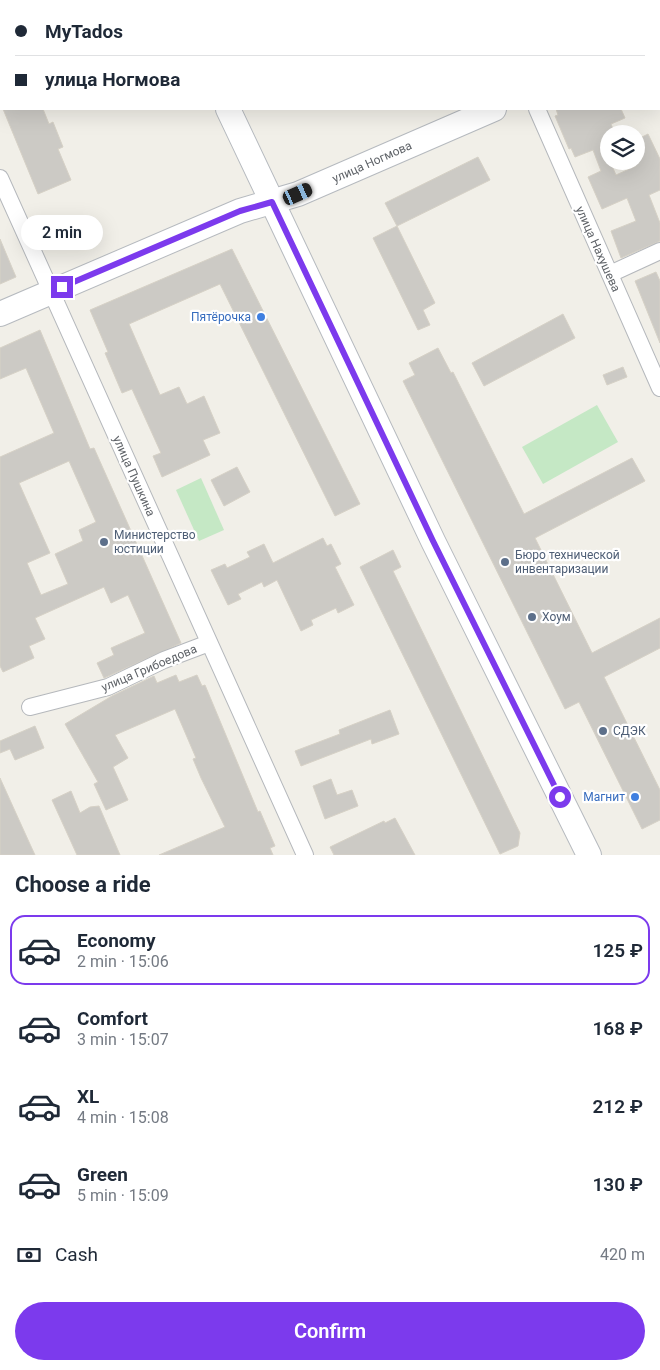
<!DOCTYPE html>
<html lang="en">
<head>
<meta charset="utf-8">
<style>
  body { margin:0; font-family:Roboto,sans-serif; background:#f6f6f7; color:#1f2937; height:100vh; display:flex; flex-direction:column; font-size:19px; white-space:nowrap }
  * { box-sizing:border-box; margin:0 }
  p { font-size:16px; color:#747a83 }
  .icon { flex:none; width:28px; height:28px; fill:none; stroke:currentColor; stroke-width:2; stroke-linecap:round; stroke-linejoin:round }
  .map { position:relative; height:855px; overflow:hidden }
  .side { display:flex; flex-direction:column; background:#fff; flex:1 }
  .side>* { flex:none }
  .banner { position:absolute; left:0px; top:0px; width:660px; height:110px; box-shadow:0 5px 20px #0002; display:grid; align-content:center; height:110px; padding:0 15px; background:#fff }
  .buttons { position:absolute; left:600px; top:125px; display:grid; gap:10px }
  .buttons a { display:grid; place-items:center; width:45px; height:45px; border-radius:50%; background:#fff; box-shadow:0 5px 20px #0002; font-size:25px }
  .end { position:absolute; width:22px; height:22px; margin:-11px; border:6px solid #7c3aed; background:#fff; box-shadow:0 0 0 2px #fff }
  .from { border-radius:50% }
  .bubble { position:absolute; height:35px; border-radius:18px; background:#fff; box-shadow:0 5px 20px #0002; font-size:16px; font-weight:600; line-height:35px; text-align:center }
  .car { position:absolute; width:15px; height:30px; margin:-15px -8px; border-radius:6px; box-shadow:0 0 4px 1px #0007; background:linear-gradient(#222 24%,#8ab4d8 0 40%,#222 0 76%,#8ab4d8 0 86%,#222 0) }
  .banner b { display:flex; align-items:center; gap:18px; height:48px; font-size:19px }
  .banner b+b { border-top:1px solid #e0e1e3 }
  .banner i { width:12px; height:12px; background:#1f2937 }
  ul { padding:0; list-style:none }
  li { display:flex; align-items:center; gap:15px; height:70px; margin:0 10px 8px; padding:0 5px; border:2px solid transparent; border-radius:15px }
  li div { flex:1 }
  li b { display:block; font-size:19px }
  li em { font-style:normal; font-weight:600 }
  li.active { border-color:#7c3aed }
  li>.icon { width:45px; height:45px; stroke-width:1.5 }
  h2 { padding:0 15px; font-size:22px; line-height:60px }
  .pay { display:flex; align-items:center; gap:12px; height:55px; padding:0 15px; font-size:19px }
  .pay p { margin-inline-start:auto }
  .primary-button { display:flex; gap:10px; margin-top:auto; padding:10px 15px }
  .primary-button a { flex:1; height:58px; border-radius:30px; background:#7c3aed; color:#fff; font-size:20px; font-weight:600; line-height:58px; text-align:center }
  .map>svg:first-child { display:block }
  .green { fill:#c5e8c5 }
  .building { fill:#cccac5; stroke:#d6d1c6; fill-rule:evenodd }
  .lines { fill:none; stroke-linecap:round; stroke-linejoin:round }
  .street-casing { stroke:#b5b8bc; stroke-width:18 }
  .secondary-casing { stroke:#b6babf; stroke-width:26 }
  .street { stroke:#fff; stroke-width:16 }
  .secondary { stroke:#fff; stroke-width:24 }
  .route { stroke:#7c3aed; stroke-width:6 }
  .shop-dot { fill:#3f7fe0; stroke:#fff; stroke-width:2 }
  .service-dot { fill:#5c6f8a; stroke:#fff; stroke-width:2 }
  .labels { text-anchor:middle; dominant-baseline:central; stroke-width:4.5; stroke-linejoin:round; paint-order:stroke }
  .street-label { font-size:12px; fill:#5f6368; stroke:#fff }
  .shop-label { font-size:12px; fill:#366cbe; stroke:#fff; text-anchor:end }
  .service-label { font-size:12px; fill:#4e5e75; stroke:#fff; text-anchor:start }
</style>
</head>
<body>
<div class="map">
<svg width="660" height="855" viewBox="0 0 660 855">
  <rect width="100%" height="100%" fill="#f1efe8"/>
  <!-- green -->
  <g class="green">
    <polygon points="597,405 618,442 543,484 522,447"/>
    <polygon points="201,478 224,530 199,541 176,490"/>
  </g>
  <!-- building -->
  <g class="building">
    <polygon points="3,109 43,109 49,124 53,122 63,147 58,149 71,180 38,194"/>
    <polygon points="556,109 621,109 625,118 611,124 615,134 609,134 609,148 605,150 616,175 636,166 636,140 648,134 660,159 660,190 649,195 660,223 660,241 621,258 611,231 636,221 627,198 602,209 588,177 601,171 593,150 575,157 571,148 569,149 555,116 558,115"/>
    <polygon points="478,157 490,180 397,226 385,203"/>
    <polygon points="397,226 435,303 423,310 430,325 418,330 373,238"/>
    <polygon points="0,239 16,277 0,284"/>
    <polygon points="232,249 360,504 335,516 220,284 129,324 160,395 179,387 187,404 204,396 220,433 203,440 210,455 162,477 153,456 161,453 132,389 122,393 105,353 108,352 90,310"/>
    <polygon points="656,272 660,281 660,343 635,281"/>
    <polygon points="563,314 575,338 484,386 472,363"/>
    <path d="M40 330 90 449 94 448 181 643 104 678 97 663 114 655 111 648 145 633 128 595 111 603 104 587 35 618 45 639 29 646 34 658 3 672 0 666V457L54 433 26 368 0 379V348ZM69 461 96 522 79 530 83 541 55 554 68 584 41 595 27 563 50 553 19 483Z"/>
    <polygon points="438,348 451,373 453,372 524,514 632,458 645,481 535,538 592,653 660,618 660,648 604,677 660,790 660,820 642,829 579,702 565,709 403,381 415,375 409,363"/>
    <polygon points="623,367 627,377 607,385 603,375"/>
    <polygon points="237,467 250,492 224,506 211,480"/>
    <polygon points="323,538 327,546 331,544 341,564 335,567 354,605 338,613 336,608 311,620 313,625 301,631 277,580 264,587 262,582 238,594 241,599 228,605 211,570 225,564 227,568 250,557 247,552 264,544 273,563"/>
    <polygon points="393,550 401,567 393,571 520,833 518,846 500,854 360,567"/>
    <polygon points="176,675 179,682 197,675 202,686 205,685 258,812 260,811 275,846 270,848 273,855 159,855 225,827 201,778 193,759 196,758 175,709 115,735 128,758 113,767 128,800 106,810 94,784 98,782 65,724 112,696 154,676 157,683"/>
    <polygon points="390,710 399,734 372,744 371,739 301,766 295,751 340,734 339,730"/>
    <polygon points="35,726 44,748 15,760 10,749 0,753 0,741"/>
    <polygon points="0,778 29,842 35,855 0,855"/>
    <polygon points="331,779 337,795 352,790 358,806 325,819 313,786"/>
    <polygon points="71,791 80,813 90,807 99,806 120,855 77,855 52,800"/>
    <polygon points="395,818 415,855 334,855 330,847 384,821 385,823"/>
  </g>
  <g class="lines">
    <!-- street casing -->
    <g class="street-casing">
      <g id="street">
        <polyline points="493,0 494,1"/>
        <polyline points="537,109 660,388"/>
        <polyline points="0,178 305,855"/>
        <polyline points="610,274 660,251"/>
        <polyline points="30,707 108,687 164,660 209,643"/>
      </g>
    </g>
    <!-- secondary casing -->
    <g class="secondary-casing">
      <g id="secondary">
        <polyline points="177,0 177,1"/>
        <polyline points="659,35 660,34"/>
        <polyline points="228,109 433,541 589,855"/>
        <polyline points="0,314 240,211 298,194 494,109"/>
      </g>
    </g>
    <!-- street -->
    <use href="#street" class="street"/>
    <!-- secondary -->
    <use href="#secondary" class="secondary"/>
  </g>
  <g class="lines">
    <!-- route -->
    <polyline class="route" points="62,287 240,211 272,202 433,541 560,797"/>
  </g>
  <!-- markers -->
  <g class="shop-dot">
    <circle cx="261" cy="317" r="5"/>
    <circle cx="635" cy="797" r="5"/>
  </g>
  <g class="service-dot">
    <circle cx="104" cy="542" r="5"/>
    <circle cx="505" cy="562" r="5"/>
    <circle cx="532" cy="617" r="5"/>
    <circle cx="603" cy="731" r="5"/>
  </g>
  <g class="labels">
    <!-- street labels -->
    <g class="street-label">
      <text transform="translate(372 162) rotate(-24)">улица Ногмова</text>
      <text transform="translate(598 249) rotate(66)">улица Нахушева</text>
      <text transform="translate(134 476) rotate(66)">улица Пушкина</text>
      <text transform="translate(149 668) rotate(-23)">улица Грибоедова</text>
    </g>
    <!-- shop labels -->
    <g class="shop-label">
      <text x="251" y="317">Пятёрочка</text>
      <text x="625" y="797">Магнит</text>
    </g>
    <!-- service labels -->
    <g class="service-label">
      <text x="114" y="535">Министерство<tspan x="114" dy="14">юстиции</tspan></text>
      <text x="515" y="555">Бюро технической<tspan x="515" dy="14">инвентаризации</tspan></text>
      <text x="542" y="617">Хоум</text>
      <text x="613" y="731">СДЭК</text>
    </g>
  </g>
</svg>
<div class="buttons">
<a><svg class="icon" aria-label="layers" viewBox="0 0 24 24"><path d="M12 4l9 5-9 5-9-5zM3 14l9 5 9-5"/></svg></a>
</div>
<i class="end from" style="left:560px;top:797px"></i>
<i class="end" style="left:62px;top:287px"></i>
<div class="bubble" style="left:21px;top:215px;width:82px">2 min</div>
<i class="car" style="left:298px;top:194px;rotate:66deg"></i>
<div class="banner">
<b><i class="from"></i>MyTados</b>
<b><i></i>улица Ногмова</b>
</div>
</div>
<section class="side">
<h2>Choose a ride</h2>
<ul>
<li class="active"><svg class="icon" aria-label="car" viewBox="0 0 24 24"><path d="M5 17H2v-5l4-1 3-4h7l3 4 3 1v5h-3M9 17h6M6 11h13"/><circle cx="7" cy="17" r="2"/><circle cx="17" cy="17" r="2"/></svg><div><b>Economy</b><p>2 min · 15:06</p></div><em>125 ₽</em></li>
<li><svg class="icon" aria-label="car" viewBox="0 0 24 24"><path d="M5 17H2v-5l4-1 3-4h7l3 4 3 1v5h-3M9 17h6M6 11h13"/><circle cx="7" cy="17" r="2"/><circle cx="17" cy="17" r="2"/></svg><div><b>Comfort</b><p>3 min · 15:07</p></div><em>168 ₽</em></li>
<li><svg class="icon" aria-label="car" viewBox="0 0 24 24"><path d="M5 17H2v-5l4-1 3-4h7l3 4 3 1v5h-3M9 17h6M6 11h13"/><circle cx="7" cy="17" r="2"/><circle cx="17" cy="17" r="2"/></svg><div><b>XL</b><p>4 min · 15:08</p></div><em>212 ₽</em></li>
<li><svg class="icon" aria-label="car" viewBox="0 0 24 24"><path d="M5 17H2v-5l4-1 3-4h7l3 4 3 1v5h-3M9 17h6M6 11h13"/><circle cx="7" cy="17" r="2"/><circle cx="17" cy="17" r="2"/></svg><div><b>Green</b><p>5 min · 15:09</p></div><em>130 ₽</em></li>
</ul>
<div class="pay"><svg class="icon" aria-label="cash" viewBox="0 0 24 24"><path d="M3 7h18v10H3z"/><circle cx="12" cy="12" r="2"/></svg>Cash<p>420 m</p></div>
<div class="primary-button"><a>Confirm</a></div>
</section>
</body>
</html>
